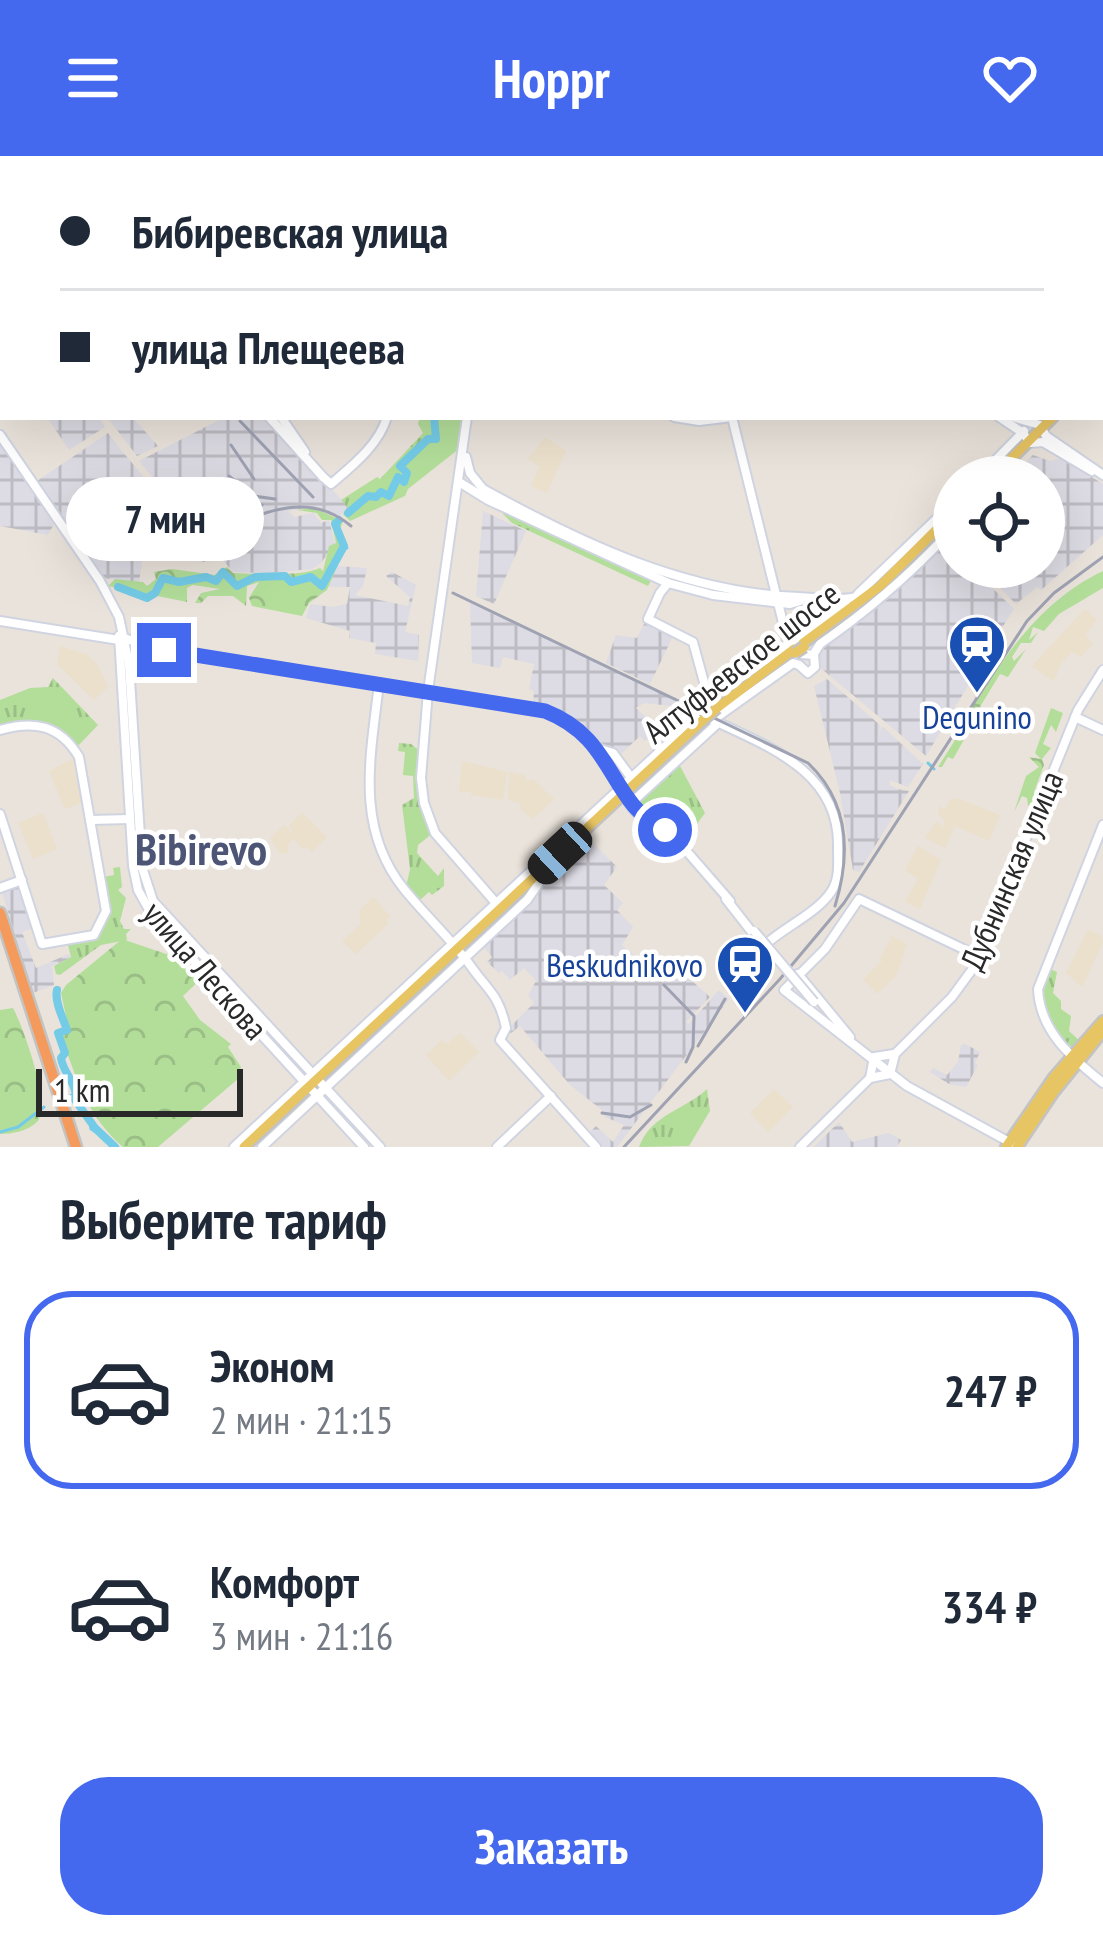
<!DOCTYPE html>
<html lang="ru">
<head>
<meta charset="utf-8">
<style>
  body { margin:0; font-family:"PT Sans Narrow",sans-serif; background:#f6f6f7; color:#1f2937; height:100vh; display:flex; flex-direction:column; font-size:45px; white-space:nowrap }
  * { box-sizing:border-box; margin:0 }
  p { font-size:39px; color:#747a83 }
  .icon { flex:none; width:66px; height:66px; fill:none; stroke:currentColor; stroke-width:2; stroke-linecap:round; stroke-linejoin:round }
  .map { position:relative; height:991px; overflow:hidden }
  .panel { display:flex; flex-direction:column; background:#fff; flex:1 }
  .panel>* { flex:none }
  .hud { position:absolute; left:0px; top:0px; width:1104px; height:264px; box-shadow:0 12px 48px #0002; display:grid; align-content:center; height:264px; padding:0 60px; background:#fff }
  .buttons { position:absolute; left:933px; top:300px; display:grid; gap:24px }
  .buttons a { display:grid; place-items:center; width:132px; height:132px; border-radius:50%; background:#fff; box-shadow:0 12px 48px #0002; font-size:60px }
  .scale { position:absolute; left:36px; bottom:30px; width:207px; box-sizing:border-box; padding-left:12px; border:6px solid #292929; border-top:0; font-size:33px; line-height:42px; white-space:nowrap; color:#292929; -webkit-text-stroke:9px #fff; paint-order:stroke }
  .end { position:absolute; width:54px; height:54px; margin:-27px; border:15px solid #4468ee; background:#fff; box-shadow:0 0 0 6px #fff }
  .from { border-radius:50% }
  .bubble { position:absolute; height:84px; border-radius:42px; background:#fff; box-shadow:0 12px 48px #0002; font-size:39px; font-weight:600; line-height:84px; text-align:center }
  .car { position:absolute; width:36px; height:72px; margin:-36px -18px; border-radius:15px; box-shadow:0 0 9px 3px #0007; background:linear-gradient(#222 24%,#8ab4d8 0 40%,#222 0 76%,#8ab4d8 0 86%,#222 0) }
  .hud b { display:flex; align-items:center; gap:42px; height:114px; font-size:45px }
  .hud b+b { border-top:3px solid #e0e1e3 }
  .hud i { width:30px; height:30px; background:#1f2937 }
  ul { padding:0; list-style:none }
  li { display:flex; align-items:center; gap:36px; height:198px; margin:0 24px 18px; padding:0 36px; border:6px solid transparent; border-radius:48px }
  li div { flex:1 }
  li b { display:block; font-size:45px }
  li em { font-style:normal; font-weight:600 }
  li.on { border-color:#4468ee }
  li>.icon { width:108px; height:108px; stroke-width:1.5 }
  h2 { padding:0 60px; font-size:54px; line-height:144px }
  .action { display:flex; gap:24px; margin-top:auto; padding:24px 60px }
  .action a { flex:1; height:138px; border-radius:48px; background:#4468ee; color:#fff; font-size:48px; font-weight:600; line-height:138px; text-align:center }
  header { display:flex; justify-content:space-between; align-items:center; height:156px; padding:0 60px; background:#4468ee; color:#fff; font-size:54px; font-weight:600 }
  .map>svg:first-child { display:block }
  .industrial { fill:url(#industrial-grid) }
  .education { fill:#ebe0cb }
  .forest { fill:url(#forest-crowns) }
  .park { fill:url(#park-tufts) }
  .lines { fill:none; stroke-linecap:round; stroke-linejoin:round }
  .stream { stroke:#74cbe7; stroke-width:3 }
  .river { stroke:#74cbe7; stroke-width:8 }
  .secondary-casing { stroke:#d0d4e1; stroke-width:12 }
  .primary-casing { stroke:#c3c3c3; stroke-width:14 }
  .highway-casing { stroke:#c3c3c3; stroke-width:15 }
  .secondary { stroke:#fff; stroke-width:8 }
  .primary { stroke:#e8c563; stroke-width:9 }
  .highway { stroke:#f49a5c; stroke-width:10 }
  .tram { stroke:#9ea2b2; stroke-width:3 }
  .rail { stroke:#9ea2b2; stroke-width:3 }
  .secondary-bridge-casing { stroke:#d0d4e1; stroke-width:12; stroke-linecap:butt }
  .primary-bridge-casing { stroke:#c3c3c3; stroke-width:14; stroke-linecap:butt }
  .secondary-bridge { stroke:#fff; stroke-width:8 }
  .primary-bridge { stroke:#e8c563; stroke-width:9 }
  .route { stroke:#4468ee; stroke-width:15 }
  .labels { text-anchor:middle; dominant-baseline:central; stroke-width:9; stroke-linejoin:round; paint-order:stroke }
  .street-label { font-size:33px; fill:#292929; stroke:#fff }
  .transit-label { font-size:33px; fill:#164399; stroke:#fff }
  .district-label { font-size:45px; font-weight:bold; fill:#4c5576; stroke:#fff }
</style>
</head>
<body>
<header><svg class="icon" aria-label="menu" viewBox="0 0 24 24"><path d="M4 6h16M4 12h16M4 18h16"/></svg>Hoppr<svg class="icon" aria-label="heart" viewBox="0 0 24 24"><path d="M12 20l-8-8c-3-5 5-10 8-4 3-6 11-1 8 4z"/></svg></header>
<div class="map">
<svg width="1103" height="991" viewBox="0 0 1103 991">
  <defs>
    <pattern id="industrial-grid" width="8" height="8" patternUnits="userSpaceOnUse" patternTransform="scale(3)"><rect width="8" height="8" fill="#dddbe3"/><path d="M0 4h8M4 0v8" fill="none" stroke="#bebcc3"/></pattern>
    <pattern id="forest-crowns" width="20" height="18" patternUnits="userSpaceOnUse" patternTransform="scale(3)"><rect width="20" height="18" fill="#b3de9a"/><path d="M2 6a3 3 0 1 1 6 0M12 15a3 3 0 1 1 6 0" fill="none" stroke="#9abe85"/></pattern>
    <pattern id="park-tufts" width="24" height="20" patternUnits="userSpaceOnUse" patternTransform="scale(3)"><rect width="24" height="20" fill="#b3de9a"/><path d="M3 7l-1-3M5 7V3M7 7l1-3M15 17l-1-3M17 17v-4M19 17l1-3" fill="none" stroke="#9abe85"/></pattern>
  </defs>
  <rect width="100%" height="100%" fill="#eae3db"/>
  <!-- industrial -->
  <g class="industrial">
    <polygon points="47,261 99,261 105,271 69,294"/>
    <polygon points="107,261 135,264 158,290 137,300"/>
    <polygon points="225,261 266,261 349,352 338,361 315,351 288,355 294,361 313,357 321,367 329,364 335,388 321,407 312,413 268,417 233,416 139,305"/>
    <polygon points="108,277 121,294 212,401 204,406 82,385 82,377 67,374 37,325"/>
    <polygon points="0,287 54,368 48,379 0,370"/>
    <polygon points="1033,299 1050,305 1061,302 1103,328 1103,379 1041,434 1037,431 1016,448 995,427 1010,411 1044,411 1044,376 1053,366 1044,371 1044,321 1011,321"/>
    <polygon points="483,355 526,375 494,448 476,440"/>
    <polygon points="944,385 954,395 954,411 971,411 1014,453 979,508 967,494 979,511 926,600 817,509 816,496 892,439"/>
    <polygon points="77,389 143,400 139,426 102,422"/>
    <polygon points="335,410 367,412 363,430 355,439 408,450 410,441 386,420 392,416 416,429 405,476 419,479 418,505 375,498 376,487 349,482 350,475 306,462 310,448 332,451 347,448 350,431 328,431"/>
    <polygon points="470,447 667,540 675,545 672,550 644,547 636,552 658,573 645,585 640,580 621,598 617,593 604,592 575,566 533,549 534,535 529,533 534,508 503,501 500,512 472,507"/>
    <polygon points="646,464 674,478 650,528 606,507 616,479 637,482"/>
    <polygon points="827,523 880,569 879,579 882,570 923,608 908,631 890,624 890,629 897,633 909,635 859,716 853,714 840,637 814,530"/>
    <polygon points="592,686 617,711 604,729 623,747 617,754 633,771 622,789 651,814 664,800 710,841 686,866 689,868 719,834 729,843 617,991 599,991 588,978 596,970 613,986 624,969 605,961 602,954 570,929 520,870 511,877 507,874 534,847 528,839 536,825 524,812 510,824 502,815 499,817 487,806 492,801 483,790 527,750 562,706 567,702 572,704"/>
    <polygon points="19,729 33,772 22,776 36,812 69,798 70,802 52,810 54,829 33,837 1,733"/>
    <polygon points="965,888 980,896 975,907 978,909 966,931 949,928 930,916 933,912 947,919 958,906 961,889"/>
    <polygon points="839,966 852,986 889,977 901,984 897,991 814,991"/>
  </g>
  <!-- education -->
  <g class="education">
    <polygon points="545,281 566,295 547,337 531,330 539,311 528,303"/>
    <polygon points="1085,453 1097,464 1085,479 1093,487 1081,501 1072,496 1060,509 1054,526 1032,510"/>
    <polygon points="60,490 88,499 98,510 108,531 94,544 57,508"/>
    <polygon points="74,602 84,646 65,653 49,615"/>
    <polygon points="462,605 507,616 503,644 471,639 471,635 459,637"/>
    <polygon points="509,616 526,620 526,626 533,623 554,643 533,663 521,654 520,647 508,644"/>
    <polygon points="957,642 1000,659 989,685 955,670 945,692 925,682 936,666 943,670 945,666 938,657 939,650 945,653 950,644"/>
    <polygon points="43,657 57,693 33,703 18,667"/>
    <polygon points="302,657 327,681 312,696 308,691 303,693 293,683 288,689 288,697 281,698 270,682 284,669 293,677 289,669"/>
    <polygon points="918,690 941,704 920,753 905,745 918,723 905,714"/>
    <polygon points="373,741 390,760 386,764 389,767 356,798 342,785 360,769 360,754"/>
    <polygon points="1088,774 1101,779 1103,786 1082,831 1066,817"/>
    <polygon points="892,780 907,788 896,820 877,838 863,823 882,805 880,802"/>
    <polygon points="460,877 479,896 449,925 426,899 442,884 447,888"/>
    <polygon points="774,933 793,951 768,976 750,957"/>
  </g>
  <!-- forest -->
  <g class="forest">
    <path d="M314 352 343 365 340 374 346 390 327 434 309 447 302 460 252 450 249 442 259 426 247 430 246 450 233 440H208L201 447H195L201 437 220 433 193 429 187 432V446L108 430 115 423 143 426 147 430 156 423 154 416 172 413 215 419 227 411 233 417C257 418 300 421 320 412L323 415 329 390 336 387 331 364H322L317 357 297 354Z"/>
    <path d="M1103 415V432L1059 458 1044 475 1033 471 1029 484 1038 476 1031 487H1021L1012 501 1014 505 1026 493 1008 521 1000 518 972 564 979 569 969 575 953 603 948 601 942 611H938L962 573 964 563C1003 503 1038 446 1103 415Z"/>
    <polygon points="1051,552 1063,557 1056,576 1051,569 1043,588 1051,592 1042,603 1044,609 1034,636 1037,644 1034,650 1028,650 1027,642 1022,640 1014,656 1026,620 1039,611 1029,601 1041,603 1035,597"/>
    <path d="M122 783 178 802 182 799 203 821 183 840 200 864 231 888 228 891 241 911 238 923 158 991H123C87 960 78 925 61 881L69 874 61 837 66 829Z"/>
    <path d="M13 852C23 870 52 951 37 966 28 975 12 978 0 978V854Z"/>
  </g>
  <!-- park -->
  <g class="park">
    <polygon points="420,261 465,261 460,292 408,333 405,340 350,365 343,358 348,352 341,344 377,321 380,323 423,277 418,268"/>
    <polygon points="505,353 652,423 648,430 512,367 503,358"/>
    <path d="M53 522 98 569 76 592C55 566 32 562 0 571V544L30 532 48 531Z"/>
    <polygon points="399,587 411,588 420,595 417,607 433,677 418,689 417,697 438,720 444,712 444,730 432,739 429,736 419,745 406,731 410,713 402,649 414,642 413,620 403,619 405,596 398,595"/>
    <polygon points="679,608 705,657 694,672 680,667 690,657 683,650 663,669 643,660 632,649"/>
    <path d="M120 711 122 731 118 734 126 742 120 765 124 773H131L126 778 127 784 101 789 60 819 56 818 54 810 71 801 68 789C115 780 111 761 103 721L114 719 113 712Z"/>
    <path d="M1048 812 1057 816 1053 837 1061 845V853L1071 860 1069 875 1081 886 1071 897C1047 871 1038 846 1048 812Z"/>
    <path d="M707 933 710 955 689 990 639 991C651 958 685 954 707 933Z"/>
  </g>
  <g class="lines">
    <!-- stream -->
    <g class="stream">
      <polyline points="344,390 347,392"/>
      <polyline points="928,607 934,613"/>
      <polyline points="90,964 91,973 104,981"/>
      <polyline points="0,976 18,971 44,951"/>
    </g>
    <!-- river -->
    <g class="river">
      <polyline points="461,3 464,0"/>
      <polyline points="1101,187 1103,188"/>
      <polyline points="348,357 368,340 376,341 381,336 389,340 398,321 404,326 407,317 400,310 428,283 436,283 434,261"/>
      <polyline points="118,431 147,442 155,437 163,422 179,426 206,421 216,425 223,416 237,430 255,421 285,420 291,426 311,421 322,430 344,390 335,368 339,364"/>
      <path d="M57 834C54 846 64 864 67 874L58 877 65 897 61 902C63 916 74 924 76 939L73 941 95 972 115 991"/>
    </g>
    <!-- secondary casing -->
    <g class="secondary-casing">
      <g id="secondary">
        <polyline points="97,0 99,3"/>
        <polyline points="288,0 292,3"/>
        <polyline points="415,0 415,3"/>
        <polyline points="510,0 518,3"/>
        <polyline points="664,0 665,3"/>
        <polyline points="775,0 776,3"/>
        <polyline points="882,0 884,3"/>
        <polyline points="1033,0 1034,3"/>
        <polyline points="1075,0 1077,3"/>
        <polyline points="174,3 177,0"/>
        <polyline points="310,3 312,0"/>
        <polyline points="650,3 653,0"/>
        <polyline points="1101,27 1103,27"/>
        <polyline points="1101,33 1103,36"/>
        <polyline points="0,42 3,44"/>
        <polyline points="1101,103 1103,104"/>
        <polyline points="0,209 3,208"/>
        <polyline points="1101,220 1103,218"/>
        <polyline points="269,261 323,321"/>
        <polyline points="281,261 305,296"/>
        <polyline points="467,261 428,535 421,622 424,647 435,677 496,747"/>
        <polyline points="674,261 699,265 732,261"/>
        <polyline points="732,261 788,487"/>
        <polyline points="999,261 1023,277"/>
        <polyline points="1012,261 1040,269 1046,280 1103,319"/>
        <polyline points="1023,277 1030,287 1043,286 1092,315"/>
        <polyline points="0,279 100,425 119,461 129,508 142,711 153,745 380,991"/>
        <path d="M466 301 470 317 483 333C581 387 686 437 799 441 822 442 841 446 864 439"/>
        <path d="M323 321 331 328C352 310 379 289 387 261"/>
        <polyline points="979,321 1024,275"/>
        <polyline points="459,326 488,344 668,427 713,439 790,448 800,445"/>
        <polyline points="668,427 660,437 648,463 693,486 710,548 720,559 793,507 799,509"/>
        <polyline points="858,438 954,346"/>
        <polyline points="0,465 119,484"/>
        <polyline points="119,480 133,710 138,734 152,759 364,991"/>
        <path d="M124 482 153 492 549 556C605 579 603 615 634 654 646 669 663 677 679 688"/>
        <path d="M813 499 820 488C866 456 905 423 944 382L933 373"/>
        <polyline points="799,509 808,517 815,511 814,499 801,498 799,492"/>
        <path d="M379 527C371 599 354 671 404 733 425 759 451 783 470 809 488 835 499 838 506 872L500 884 596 991"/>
        <polyline points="711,543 846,447"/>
        <polyline points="1075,561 1103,574"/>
        <path d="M0 574C34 564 60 569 79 601L106 755 94 779 42 788 0 658"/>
        <polyline points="597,592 613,597 630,620"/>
        <polyline points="630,648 716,569"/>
        <polyline points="90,664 130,663"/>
        <path d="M1103 669 1038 833C1040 876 1072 902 1103 927"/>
        <polyline points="677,684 730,745"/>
        <polyline points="0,732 22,724"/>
        <polyline points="726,743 755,780"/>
        <polyline points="978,800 859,743 825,793 784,834 907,930 1011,987"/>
        <polyline points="798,818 850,881"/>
        <polyline points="870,922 874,901 894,898"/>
        <path d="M234 991 700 558C758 587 840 611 838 691 838 706 840 723 831 736 816 758 784 771 765 789"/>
        <polyline points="262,991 527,744 553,707"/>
        <polyline points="497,991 551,940"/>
        <polyline points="800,991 870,922 890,918 895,898 952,841 974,811 1078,554 1103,514"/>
      </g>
    </g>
    <!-- primary casing -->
    <g class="primary-casing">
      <g id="primary">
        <polyline points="1048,0 1051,3"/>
        <polyline points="1101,68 1103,70"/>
        <polyline points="1101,206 1103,204"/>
        <polyline points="993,321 1053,261"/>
        <polyline points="803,487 880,430 954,356"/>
        <polyline points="717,552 794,493"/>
        <polyline points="244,991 703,564"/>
        <polyline points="1006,991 1054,921 1103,865"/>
        <polyline points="1017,991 1053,937 1103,875"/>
      </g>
    </g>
    <!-- highway casing -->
    <g class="highway-casing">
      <polyline id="highway" points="0,757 76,991"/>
    </g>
    <!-- secondary -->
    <use href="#secondary" class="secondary"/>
    <!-- primary -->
    <use href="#primary" class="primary"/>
    <!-- highway -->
    <use href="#highway" class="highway"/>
    <!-- tram -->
    <g class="tram">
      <polyline points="296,0 300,3"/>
      <polyline points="0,231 3,222"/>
    </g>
    <!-- rail -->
    <g class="rail">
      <polyline points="1061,0 1063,3"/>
      <polyline points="1101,50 1103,52"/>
      <polyline points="240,265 313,341"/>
      <polyline points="231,289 254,323"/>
      <polyline points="229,320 253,340 275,343"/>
      <path d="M199 327C219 346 234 358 262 349"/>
      <path d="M217 376C262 357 308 334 351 370"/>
      <path d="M453 437 808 607C849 646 851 698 835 750"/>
      <polyline points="664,829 694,860 693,891 686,906"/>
      <polyline points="698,890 725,843"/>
      <polyline points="602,957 630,961 651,949"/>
      <polyline points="624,991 780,823 844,747 1027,465 1054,437 1103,401"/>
    </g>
    <!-- secondary-bridge casing -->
    <g class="secondary-bridge-casing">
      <g id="secondary-bridge">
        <polyline points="1041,3 1043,0"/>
        <polyline points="754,775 814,846"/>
      </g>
    </g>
    <!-- primary-bridge casing -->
    <g class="primary-bridge-casing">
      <g id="primary-bridge">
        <polyline points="795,497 804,491"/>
        <polyline points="703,564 717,552"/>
      </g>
    </g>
    <!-- secondary-bridge -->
    <use href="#secondary-bridge" class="secondary-bridge"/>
    <!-- primary-bridge -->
    <use href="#primary-bridge" class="primary-bridge"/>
  </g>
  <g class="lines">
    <!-- route -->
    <path class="route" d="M164 494 545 555C617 583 607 646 665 674"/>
  </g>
  <!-- icons -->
  <defs>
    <g id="station-pin" transform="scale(3)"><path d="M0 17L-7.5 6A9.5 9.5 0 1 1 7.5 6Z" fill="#1a4fb4" stroke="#fff"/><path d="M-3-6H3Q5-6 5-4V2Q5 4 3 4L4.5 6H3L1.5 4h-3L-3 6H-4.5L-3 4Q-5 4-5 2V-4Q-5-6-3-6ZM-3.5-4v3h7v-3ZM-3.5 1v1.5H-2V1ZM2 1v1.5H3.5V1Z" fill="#fff"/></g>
  </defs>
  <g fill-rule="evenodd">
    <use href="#station-pin" x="977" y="488"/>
    <use href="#station-pin" x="745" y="808"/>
  </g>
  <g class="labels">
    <!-- street labels -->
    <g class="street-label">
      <text transform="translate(741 506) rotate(-38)">Алтуфьевское шоссе</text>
      <text transform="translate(1011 714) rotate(-67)">Дубнинская улица</text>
      <text transform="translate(206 814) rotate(49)">улица Лескова</text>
    </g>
    <!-- transit labels -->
    <g class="transit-label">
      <text x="977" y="560">Degunino</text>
      <text x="703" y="808" text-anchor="end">Beskudnikovo</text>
    </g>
    <!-- district labels -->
    <g class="district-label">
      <text x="201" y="692">Bibirevo</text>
    </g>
  </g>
</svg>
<div class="buttons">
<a><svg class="icon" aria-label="locate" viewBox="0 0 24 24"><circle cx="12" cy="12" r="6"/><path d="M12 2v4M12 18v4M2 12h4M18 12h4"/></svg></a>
</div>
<div class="scale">1 km</div>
<i class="end from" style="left:665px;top:674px"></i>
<i class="end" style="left:164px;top:494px"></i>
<div class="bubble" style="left:66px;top:321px;width:198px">7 мин</div>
<i class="car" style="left:560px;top:697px;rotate:227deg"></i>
<div class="hud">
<b><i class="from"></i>Бибиревская улица</b>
<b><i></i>улица Плещеева</b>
</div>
</div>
<section class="panel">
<h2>Выберите тариф</h2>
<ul>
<li class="on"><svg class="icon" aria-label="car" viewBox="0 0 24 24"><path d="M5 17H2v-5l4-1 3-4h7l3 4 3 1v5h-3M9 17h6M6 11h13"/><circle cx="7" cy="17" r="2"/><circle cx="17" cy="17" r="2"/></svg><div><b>Эконом</b><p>2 мин · 21:15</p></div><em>247 ₽</em></li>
<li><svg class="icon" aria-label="car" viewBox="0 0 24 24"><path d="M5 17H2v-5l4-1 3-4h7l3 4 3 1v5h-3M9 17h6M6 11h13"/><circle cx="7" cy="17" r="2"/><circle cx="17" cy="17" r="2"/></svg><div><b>Комфорт</b><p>3 мин · 21:16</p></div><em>334 ₽</em></li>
</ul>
<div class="action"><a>Заказать</a></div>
</section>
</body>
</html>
